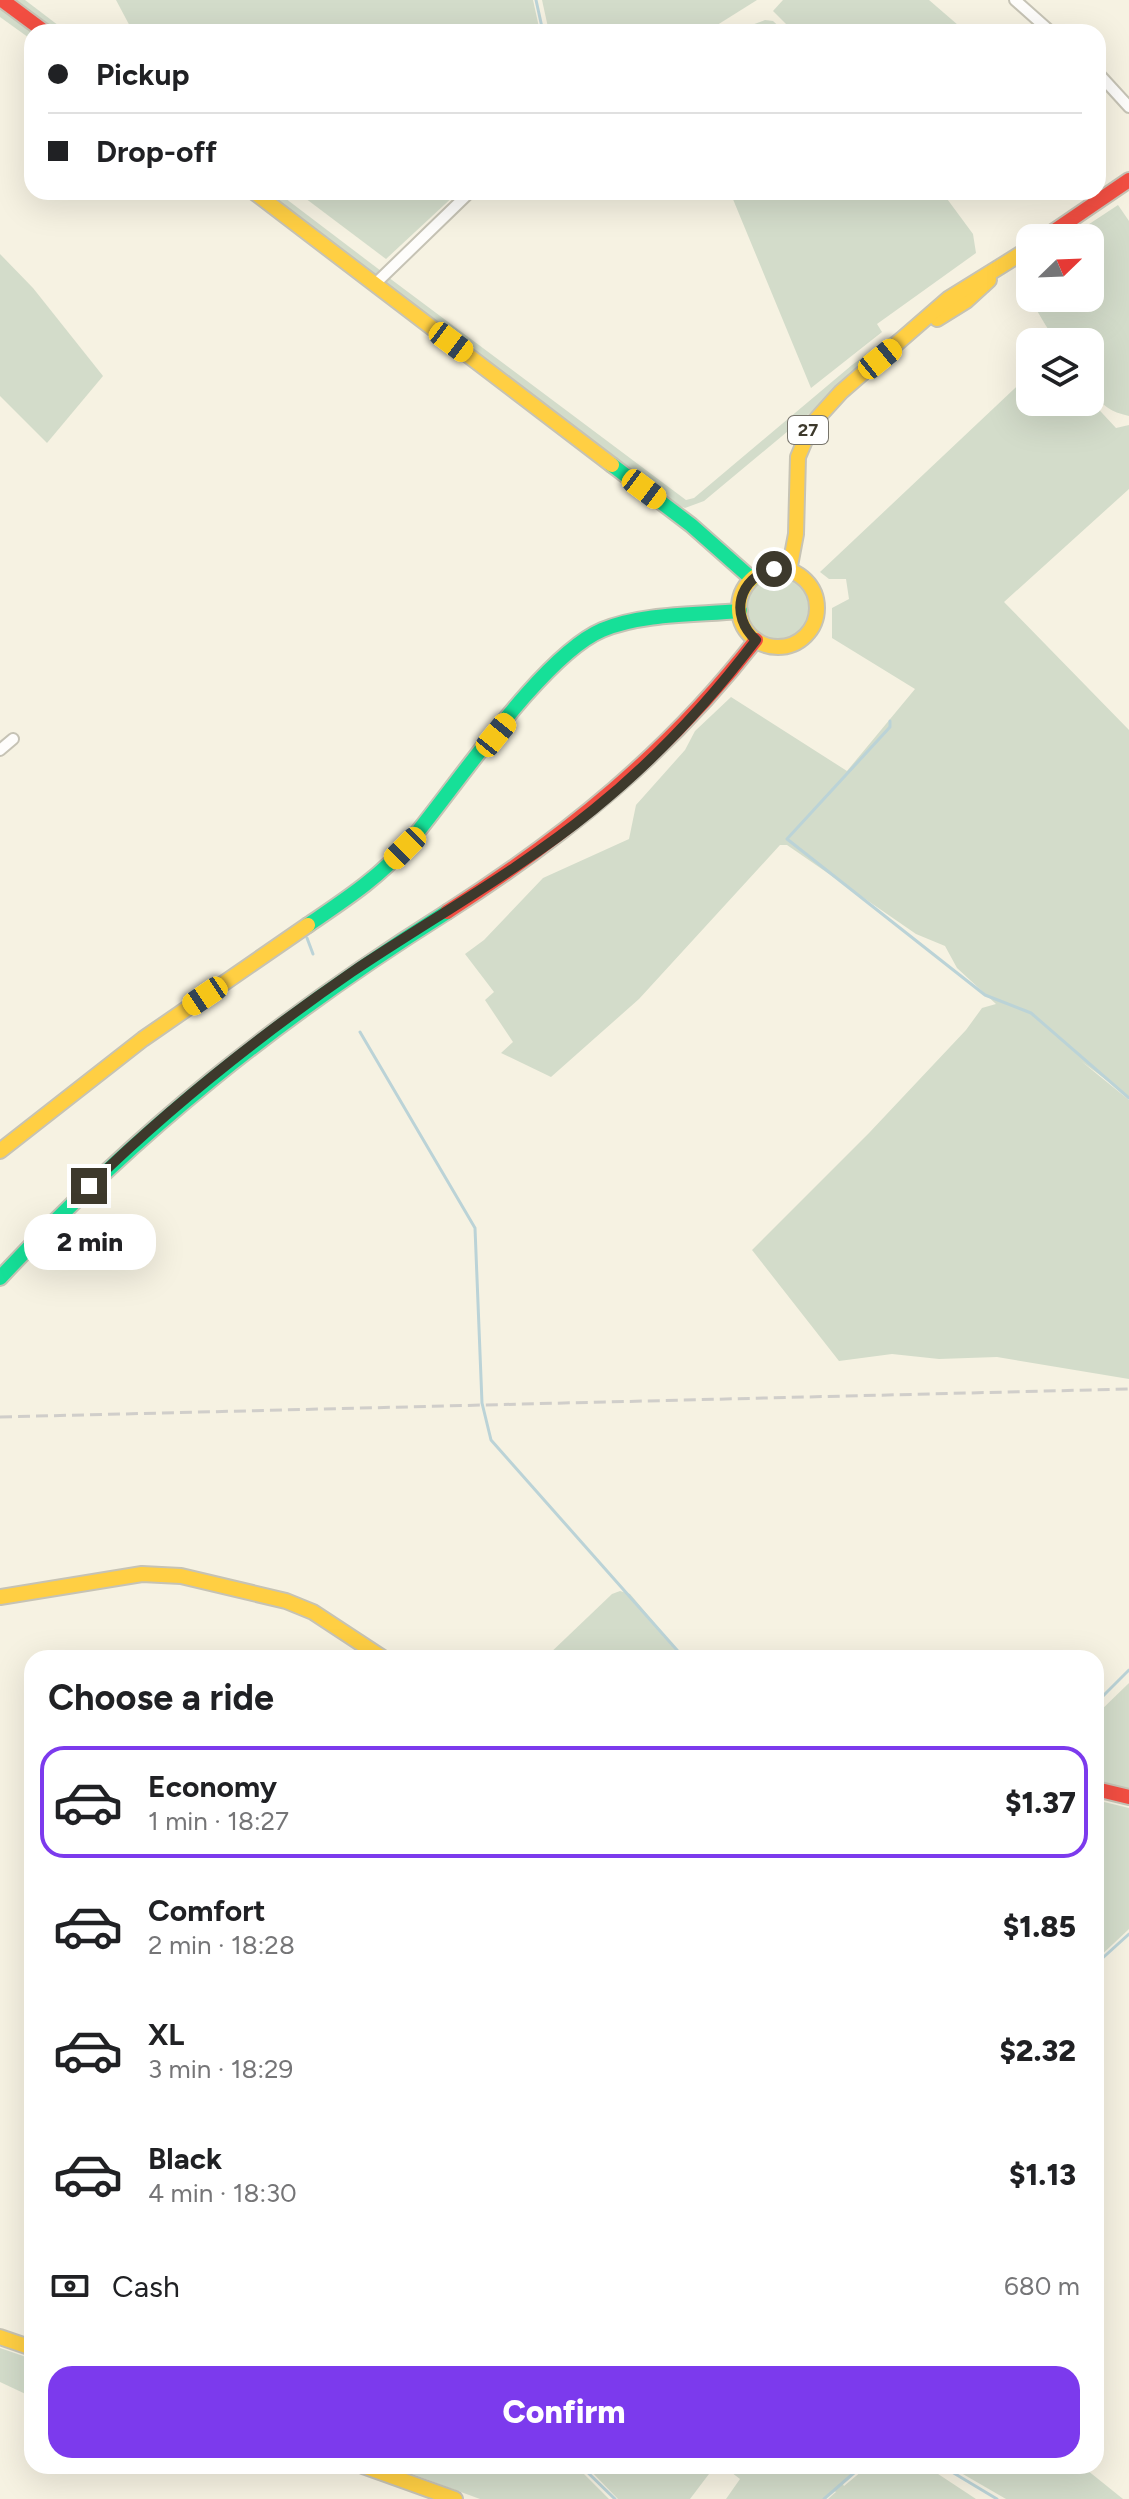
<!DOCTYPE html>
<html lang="en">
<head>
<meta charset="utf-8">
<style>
  body { margin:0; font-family:Figtree,sans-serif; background:#f2f2f2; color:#202124; height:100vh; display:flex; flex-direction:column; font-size:30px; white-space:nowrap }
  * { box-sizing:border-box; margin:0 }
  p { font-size:26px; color:#757577 }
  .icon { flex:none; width:44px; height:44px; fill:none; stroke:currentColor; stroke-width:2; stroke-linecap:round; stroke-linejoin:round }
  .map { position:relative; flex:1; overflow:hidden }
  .details { position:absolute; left:24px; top:1650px; width:1080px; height:824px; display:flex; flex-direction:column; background:#fff; border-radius:24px; box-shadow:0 8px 32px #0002 }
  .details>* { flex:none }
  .guide { position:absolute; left:24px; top:24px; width:1082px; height:176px; border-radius:24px; box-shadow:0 8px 32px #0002; display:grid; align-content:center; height:176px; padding:0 24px; background:#fff }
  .needle { width:52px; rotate:67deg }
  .tools { position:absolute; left:1016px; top:224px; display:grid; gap:16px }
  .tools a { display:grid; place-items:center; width:88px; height:88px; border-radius:16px; background:#fff; box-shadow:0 8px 32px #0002; font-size:40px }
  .end { position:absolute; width:36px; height:36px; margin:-18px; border:10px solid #3d392c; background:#fff; box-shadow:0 0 0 4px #fff }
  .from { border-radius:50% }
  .bubble { position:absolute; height:56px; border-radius:24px; background:#fff; box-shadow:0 8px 32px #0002; font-size:26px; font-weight:800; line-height:56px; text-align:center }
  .car { position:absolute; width:24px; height:48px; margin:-24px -12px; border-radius:10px; box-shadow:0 0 6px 2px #0007; background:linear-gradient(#f5c518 24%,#345 0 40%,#f5c518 0 76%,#345 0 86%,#f5c518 0) }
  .guide b { display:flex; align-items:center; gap:28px; height:76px; font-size:30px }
  .guide b+b { border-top:2px solid #e0e0e0 }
  .guide i { width:20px; height:20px; background:#202124 }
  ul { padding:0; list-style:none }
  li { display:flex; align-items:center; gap:24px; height:112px; margin:0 16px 12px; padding:0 8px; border:4px solid transparent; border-radius:24px }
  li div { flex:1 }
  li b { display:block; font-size:30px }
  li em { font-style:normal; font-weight:800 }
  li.active { border-color:#7c3aed }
  li>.icon { width:72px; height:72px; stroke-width:1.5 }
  h2 { padding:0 24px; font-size:36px; line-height:96px }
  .pay { display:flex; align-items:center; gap:20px; height:88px; padding:0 24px; font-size:30px }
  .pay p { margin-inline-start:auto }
  .action { display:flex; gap:16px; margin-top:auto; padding:16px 24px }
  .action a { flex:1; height:92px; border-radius:24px; background:#7c3aed; color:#fff; font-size:32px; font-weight:800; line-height:92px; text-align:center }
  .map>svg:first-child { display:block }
  .green { fill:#d3dcca }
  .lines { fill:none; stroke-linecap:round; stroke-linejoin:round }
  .stream { stroke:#bbd3d7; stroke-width:3 }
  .street-casing { stroke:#c6c3b5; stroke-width:14 }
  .fast-casing { stroke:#c6c3b5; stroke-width:18 }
  .slow-casing { stroke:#c6c3b5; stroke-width:18 }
  .jam-casing { stroke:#c6c3b5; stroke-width:18 }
  .street { stroke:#fefdfb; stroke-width:10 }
  .fast { stroke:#16e098; stroke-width:14 }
  .slow { stroke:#ffcf43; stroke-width:14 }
  .jam { stroke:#f24e42; stroke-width:14 }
  .rail { stroke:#d0ceca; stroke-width:3; stroke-dasharray:12 6; stroke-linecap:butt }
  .route { stroke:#3d392c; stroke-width:10 }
  .labels { text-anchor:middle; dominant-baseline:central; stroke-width:6; stroke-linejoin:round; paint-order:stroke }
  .shield { fill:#fff; stroke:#77746b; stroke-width:2 }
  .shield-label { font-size:18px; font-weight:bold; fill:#3d392c }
</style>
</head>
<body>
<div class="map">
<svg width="1129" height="2499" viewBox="0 0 1129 2499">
  <rect width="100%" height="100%" fill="#f6f2e2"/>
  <!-- green -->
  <g class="green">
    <polygon points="11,0 25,0 67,32 55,32"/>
    <polygon points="116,0 533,0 540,32 133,32"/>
    <polygon points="542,0 757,0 706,32 549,32"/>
    <polygon points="783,0 929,0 966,32 794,32 773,11"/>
    <polygon points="0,8 34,32 32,40 0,17"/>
    <polygon points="765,20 773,21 785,32 747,32 751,30 749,26"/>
    <polygon points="265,192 277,192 381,271 376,277"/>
    <polygon points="297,192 458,192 386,259"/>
    <polygon points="730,192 942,192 973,234 976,253 877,324 882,332 811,388"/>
    <path d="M1118 205 1129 221V416C1086 407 1090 377 1090 342H1057C1041 320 1029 296 1017 273L1030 264V298H1090V238H1068Z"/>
    <polygon points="0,254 33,288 103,376 47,443 0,396"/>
    <polygon points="388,277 686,500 694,498 852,365 936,303 920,321 704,501 685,508 672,503 384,283"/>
    <polygon points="1030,374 1030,402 1090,400 1116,428 1129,425 1129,489 1004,602 1129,730 1129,1097 1081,1061 1129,1100 1129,1379 997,1357 939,1359 892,1354 839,1361 752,1250 869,1133 966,1030 982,1008 996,1004 957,968 945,946 916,934 787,845 780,845 639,999 551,1077 501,1053 513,1042 485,1000 494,992 465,954 484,940 543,878 629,839 636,805 685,750 695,731 731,697 847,771 915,689 832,638 832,608 849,599 846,579 829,579 820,572"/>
    <circle cx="778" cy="608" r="31"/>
    <polygon points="620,1591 630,1594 684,1658 545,1658 612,1594"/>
    <polygon points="1129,1683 1129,1791 1096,1783 1096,1715"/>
    <polygon points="1096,1800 1129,1808 1129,1929 1096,1960"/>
    <polygon points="0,2348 32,2359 32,2397 0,2382"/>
    <polygon points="390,2466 576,2466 609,2499 480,2499"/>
    <polygon points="586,2466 715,2466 690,2499 618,2499"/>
    <polygon points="723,2466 863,2466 842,2483 844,2486 868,2466 926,2466 976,2499 828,2499 836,2492 833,2490 823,2499 726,2499 740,2479"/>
    <polygon points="949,2466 1082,2466 1123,2499 1006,2499"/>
  </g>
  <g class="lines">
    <!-- stream -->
    <g class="stream">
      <polyline points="536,0 543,32"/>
      <polyline points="890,721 890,727 787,839 985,995 1031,1013 1129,1098"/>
      <polyline points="307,938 313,954"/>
      <polyline points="360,1032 475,1228 482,1403 491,1440 684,1658"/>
      <polyline points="1096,1703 1129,1670"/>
      <polyline points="1096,1964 1129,1934"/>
      <polyline points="581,2466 615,2499"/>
      <polyline points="942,2466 997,2499"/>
      <polyline points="824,2499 862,2466"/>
    </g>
    <!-- street casing -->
    <g class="street-casing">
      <g id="street">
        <polyline points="1015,0 1051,32"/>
        <polyline points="1098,73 1129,107"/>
        <polyline points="375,284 470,192"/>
        <polyline points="0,750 13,739"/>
      </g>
    </g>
    <!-- fast casing -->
    <g class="fast-casing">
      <g id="fast">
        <polyline points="612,465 691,525 752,579"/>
        <path d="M308 925C343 901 379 878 407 845 453 791 541 656 602 630 643 613 696 615 740 611"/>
        <path d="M0 1278C137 1131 277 1019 447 912"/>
      </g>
    </g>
    <!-- slow casing -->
    <g class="slow-casing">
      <g id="slow">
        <polyline points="254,192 612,465"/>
        <polyline points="937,319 966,301 989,280"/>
        <circle cx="778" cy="608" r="39"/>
        <polyline points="789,571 796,534 798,457 812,424 841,392 948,299 1030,248"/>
        <polyline points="0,1151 143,1039 308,925"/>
        <polyline points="0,1597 142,1574 181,1576 286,1601 313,1612 383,1658"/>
        <polyline points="0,2337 32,2348"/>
        <polyline points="363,2466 455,2499"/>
      </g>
    </g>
    <!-- jam casing -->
    <g class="jam-casing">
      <g id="jam">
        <polyline points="2,0 45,32"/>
        <polyline points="1044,238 1129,180"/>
        <path d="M447 912C566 836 669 752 756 640"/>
        <polyline points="1096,1789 1129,1797"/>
      </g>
    </g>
    <!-- street -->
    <use href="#street" class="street"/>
    <!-- fast -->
    <use href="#fast" class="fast"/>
    <!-- slow -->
    <use href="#slow" class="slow"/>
    <!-- jam -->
    <use href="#jam" class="jam"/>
    <!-- rail -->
    <polyline class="rail" points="0,1417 1129,1389"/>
  </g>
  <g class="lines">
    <!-- route -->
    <path class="route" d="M89 1186C170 1107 259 1036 352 972 432 918 518 871 593 810 655 760 708 703 756 640 729 616 738 577 774 569"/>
  </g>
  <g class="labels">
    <!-- shield labels -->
    <rect class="shield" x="788" y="416" width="40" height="28" rx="6"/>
    <g class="shield-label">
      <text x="808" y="430">27</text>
    </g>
  </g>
</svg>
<div class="tools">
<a><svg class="needle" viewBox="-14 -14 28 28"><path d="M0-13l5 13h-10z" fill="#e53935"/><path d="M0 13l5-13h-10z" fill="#757577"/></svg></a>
<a><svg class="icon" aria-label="layers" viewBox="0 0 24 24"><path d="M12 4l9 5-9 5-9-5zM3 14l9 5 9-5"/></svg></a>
</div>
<i class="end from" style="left:774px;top:569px"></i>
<i class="end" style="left:89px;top:1186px"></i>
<div class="bubble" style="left:24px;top:1214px;width:132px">2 min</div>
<i class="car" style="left:451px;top:342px;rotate:127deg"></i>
<i class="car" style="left:880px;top:359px;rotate:51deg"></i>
<i class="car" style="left:644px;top:489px;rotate:127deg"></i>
<i class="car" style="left:496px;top:735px;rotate:39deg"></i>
<i class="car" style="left:405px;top:848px;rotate:225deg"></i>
<i class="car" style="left:205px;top:996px;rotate:236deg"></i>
<div class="guide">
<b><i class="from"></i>Pickup</b>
<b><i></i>Drop-off</b>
</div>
<section class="details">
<h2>Choose a ride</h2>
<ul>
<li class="active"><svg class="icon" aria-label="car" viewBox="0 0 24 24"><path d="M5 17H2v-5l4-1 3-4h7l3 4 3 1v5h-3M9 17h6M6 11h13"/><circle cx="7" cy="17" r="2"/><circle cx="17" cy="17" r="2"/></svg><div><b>Economy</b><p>1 min · 18:27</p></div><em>$1.37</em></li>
<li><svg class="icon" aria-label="car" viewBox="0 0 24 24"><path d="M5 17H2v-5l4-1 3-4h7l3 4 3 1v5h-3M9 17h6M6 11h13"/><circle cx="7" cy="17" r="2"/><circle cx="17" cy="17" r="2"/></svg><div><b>Comfort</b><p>2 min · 18:28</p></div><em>$1.85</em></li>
<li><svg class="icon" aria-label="car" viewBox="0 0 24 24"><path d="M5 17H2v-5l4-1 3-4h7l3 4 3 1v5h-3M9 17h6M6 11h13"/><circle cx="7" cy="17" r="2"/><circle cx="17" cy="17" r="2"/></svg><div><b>XL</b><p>3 min · 18:29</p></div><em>$2.32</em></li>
<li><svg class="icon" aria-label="car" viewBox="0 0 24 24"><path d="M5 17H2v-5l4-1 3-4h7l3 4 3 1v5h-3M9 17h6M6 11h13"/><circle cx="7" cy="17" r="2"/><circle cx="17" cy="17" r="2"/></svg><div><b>Black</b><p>4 min · 18:30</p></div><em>$1.13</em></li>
</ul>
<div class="pay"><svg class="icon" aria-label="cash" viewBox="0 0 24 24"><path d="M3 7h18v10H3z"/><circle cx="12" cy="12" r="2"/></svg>Cash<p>680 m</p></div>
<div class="action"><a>Confirm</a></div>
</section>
</div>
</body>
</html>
